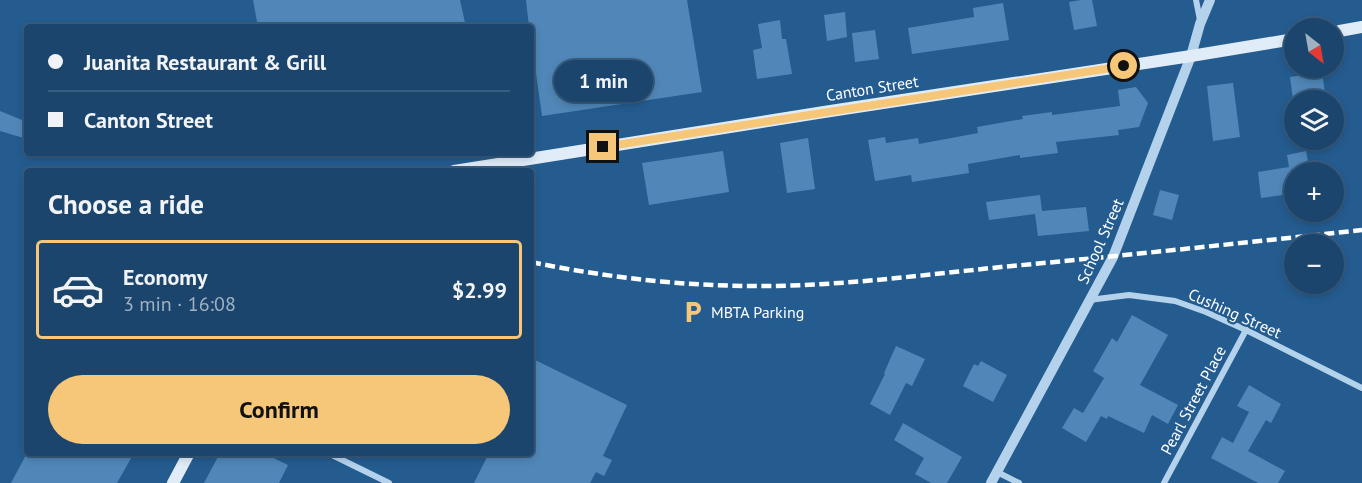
<!DOCTYPE html>
<html lang="en">
<head>
<meta charset="utf-8">
<style>
  body { margin:0; font-family:"PT Sans",sans-serif; background:#284f74; color:#f1f3f6; height:100vh; display:flex; flex-direction:column; font-size:22px; white-space:nowrap }
  * { box-sizing:border-box; margin:0 }
  p { font-size:20px; color:#a0b1c2 }
  .icon { flex:none; width:33px; height:33px; fill:none; stroke:currentColor; stroke-width:2; stroke-linecap:round; stroke-linejoin:round }
  .map { position:relative; flex:1; overflow:hidden }
  .side { position:absolute; left:24px; top:168px; width:510px; height:288px; display:flex; flex-direction:column; background:#1b456c; border-radius:6px; box-shadow:0 3px 9px #0003,0 0 0 2px #395d7f }
  .side>* { flex:none }
  .banner { position:absolute; left:24px; top:24px; width:510px; height:132px; border-radius:6px; box-shadow:0 3px 9px #0003,0 0 0 2px #395d7f; display:grid; align-content:center; height:132px; padding:0 24px; background:#1b456c }
  .needle { width:39px; rotate:149deg }
  .tools { position:absolute; left:1284px; top:18px; display:grid; gap:12px }
  .tools a { display:grid; place-items:center; width:60px; height:60px; border-radius:50%; background:#1b456c; box-shadow:0 3px 9px #0003,0 0 0 2px #395d7f; font-size:30px }
  .end { position:absolute; width:27px; height:27px; margin:-14px; border:8px solid #f6c778; background:#111; box-shadow:0 0 0 3px #111 }
  .from { border-radius:50% }
  .bubble { position:absolute; height:42px; border-radius:21px; background:#1b456c; box-shadow:0 3px 9px #0003,0 0 0 2px #395d7f; font-size:20px; font-weight:700; line-height:42px; text-align:center }
  .banner b { display:flex; align-items:center; gap:21px; height:57px; font-size:22px }
  .banner b+b { border-top:2px solid #395d7f }
  .banner i { width:15px; height:15px; background:#f1f3f6 }
  ul { padding:0; list-style:none }
  li { display:flex; align-items:center; gap:18px; height:99px; margin:0 12px 9px; padding:0 12px; border:3px solid transparent; border-radius:6px }
  li div { flex:1 }
  li b { display:block; font-size:22px }
  li em { font-style:normal; font-weight:700 }
  li.current { border-color:#f6c778 }
  li>.icon { width:54px; height:54px; stroke-width:1.5 }
  h2 { padding:0 24px; font-size:27px; line-height:72px }
  .primary-button { display:flex; gap:12px; margin-top:auto; padding:12px 24px }
  .primary-button a { flex:1; height:69px; border-radius:36px; background:#f6c778; color:#111; font-size:24px; font-weight:700; line-height:69px; text-align:center }
  .map>svg:first-child { display:block }
  .building { fill:#5087b8 }
  .lines { fill:none; stroke-linecap:round; stroke-linejoin:round }
  .minor { stroke:#b5d2ec; stroke-width:6 }
  .tertiary { stroke:#b5d2ec; stroke-width:10 }
  .secondary { stroke:#e0edf9; stroke-width:12 }
  .rail { stroke:#fff; stroke-width:4.5; stroke-dasharray:10 4.5; stroke-linecap:butt }
  .route { stroke:#f6c778; stroke-width:8 }
  .labels { text-anchor:middle; dominant-baseline:central; stroke-width:4.5; stroke-linejoin:round; paint-order:stroke }
  .street-label { font-size:16px; fill:#fff; stroke:#245c90 }
  .poi-label { font-size:16px; fill:#fff; stroke:#245c90; text-anchor:start }
</style>
</head>
<body>
<div class="map">
<svg width="1362" height="483" viewBox="0 0 1362 483">
  <rect width="100%" height="100%" fill="#245c90"/>
  <!-- building -->
  <g class="building">
    <polygon points="253,0 460,0 466,27 258,27"/>
    <polygon points="526,0 687,0 702,92 542,116 531,38 531,27 529,27"/>
    <polygon points="1081,0 1092,0 1097,26 1074,30 1069,2"/>
    <polygon points="1003,3 1009,40 912,54 908,28 974,17 973,8"/>
    <polygon points="845,12 847,37 827,41 824,15"/>
    <polygon points="780,20 782,39 786,39 792,74 757,79 753,50 762,48 758,24"/>
    <polygon points="875,30 879,59 855,62 852,33"/>
    <polygon points="1322,72 1326,100 1293,100 1290,77"/>
    <polygon points="1233,83 1240,137 1213,141 1207,86"/>
    <polygon points="1136,87 1148,103 1139,127 1118,130 1119,135 1056,142 1058,153 1020,158 1020,155 968,164 969,173 912,182 911,175 875,181 868,140 885,137 886,143 918,138 919,144 978,133 977,127 1023,119 1022,116 1052,112 1052,115 1120,106 1118,90"/>
    <polygon points="0,111 27,122 27,139 0,131"/>
    <polygon points="808,138 815,189 787,193 780,143"/>
    <polygon points="723,151 729,192 649,205 642,163"/>
    <polygon points="1306,151 1310,172 1294,172 1294,191 1283,193 1283,195 1261,198 1258,172 1289,167 1287,155"/>
    <polygon points="1160,190 1179,195 1172,220 1153,215"/>
    <polygon points="1040,195 1042,211 1086,207 1089,231 1038,236 1035,214 989,220 986,202"/>
    <polygon points="1132,315 1168,335 1140,385 1178,405 1168,424 1152,415 1144,433 1108,416 1107,419 1101,416 1086,442 1062,428 1074,408 1083,413 1104,378 1093,371 1112,338 1117,342"/>
    <polygon points="896,346 925,359 912,386 906,383 890,415 870,404 885,374 884,373"/>
    <polygon points="531,358 627,405 603,456 612,460 604,476 596,472 590,483 474,483 489,453 531,453"/>
    <polygon points="981,361 1007,375 993,402 963,386 974,364 978,366"/>
    <polygon points="1249,385 1281,404 1271,423 1266,420 1248,451 1285,471 1278,483 1258,483 1211,458 1222,437 1233,443 1249,412 1237,406"/>
    <polygon points="903,423 962,457 947,483 931,483 915,474 924,458 894,440"/>
    <polygon points="27,453 134,453 117,483 11,483"/>
    <polygon points="220,453 263,453 288,465 279,483 204,483"/>
  </g>
  <g class="lines">
    <!-- minor -->
    <g class="minor">
      <polyline points="1196,0 1200,20"/>
      <polyline points="1089,300 1129,295 1175,301 1206,312 1246,330 1362,388"/>
      <polyline points="328,453 389,483"/>
      <polyline points="997,472 1019,483"/>
      <polyline points="1164,483 1246,330"/>
    </g>
    <!-- tertiary -->
    <polyline class="tertiary" points="991,483 1113,257 1191,56 1200,24 1210,0"/>
    <!-- secondary -->
    <g class="secondary">
      <polyline points="1334,32 1362,27"/>
      <polyline points="454,171 824,112 1191,56 1294,39"/>
      <polyline points="173,483 189,453"/>
    </g>
    <!-- rail -->
    <path class="rail" d="M531 262C609 278 690 287 770 286 847 285 924 275 1001 267 1121 256 1242 243 1362 230"/>
  </g>
  <g class="lines">
    <!-- route -->
    <polyline class="route" points="603,147 1124,66"/>
  </g>
  <!-- icons -->
  <defs>
    <g id="parking-bare" transform="scale(1.8)"><path d="M-3.5-5.5H1a3.5 3.5 0 0 1 0 7H-1V5.5H-3.5ZM-1-3.4V-.6H.8a1.4 1.4 0 0 0 0-2.8Z" fill="#f6c778" stroke="#245c90" stroke-width="2.5" paint-order="stroke"/></g>
  </defs>
  <g fill-rule="evenodd">
    <use href="#parking-bare" x="693" y="312"/>
  </g>
  <g class="labels">
    <!-- street labels -->
    <g class="street-label">
      <text transform="translate(872 88) rotate(-9)">Canton Street</text>
      <text transform="translate(1100 241) rotate(-66)">School Street</text>
      <text transform="translate(1235 313) rotate(24)">Cushing Street</text>
      <text transform="translate(1193 400) rotate(-62)">Pearl Street Place</text>
    </g>
    <!-- poi labels -->
    <g class="poi-label">
      <text x="711" y="312">MBTA Parking</text>
    </g>
  </g>
</svg>
<div class="tools">
<a><svg class="needle" viewBox="-14 -14 28 28"><path d="M0-13l5 13h-10z" fill="#e53935"/><path d="M0 13l5-13h-10z" fill="#a0b1c2"/></svg></a>
<a><svg class="icon" aria-label="layers" viewBox="0 0 24 24"><path d="M12 4l9 5-9 5-9-5zM3 14l9 5 9-5"/></svg></a>
<a>+</a>
<a>−</a>
</div>
<i class="end from" style="left:1124px;top:66px"></i>
<i class="end" style="left:603px;top:147px"></i>
<div class="bubble" style="left:554px;top:60px;width:99px">1 min</div>
<div class="banner">
<b><i class="from"></i>Juanita Restaurant &amp; Grill</b>
<b><i></i>Canton Street</b>
</div>
<section class="side">
<h2>Choose a ride</h2>
<ul>
<li class="current"><svg class="icon" aria-label="car" viewBox="0 0 24 24"><path d="M5 17H2v-5l4-1 3-4h7l3 4 3 1v5h-3M9 17h6M6 11h13"/><circle cx="7" cy="17" r="2"/><circle cx="17" cy="17" r="2"/></svg><div><b>Economy</b><p>3 min · 16:08</p></div><em>$2.99</em></li>
</ul>
<div class="primary-button"><a>Confirm</a></div>
</section>
</div>
</body>
</html>
